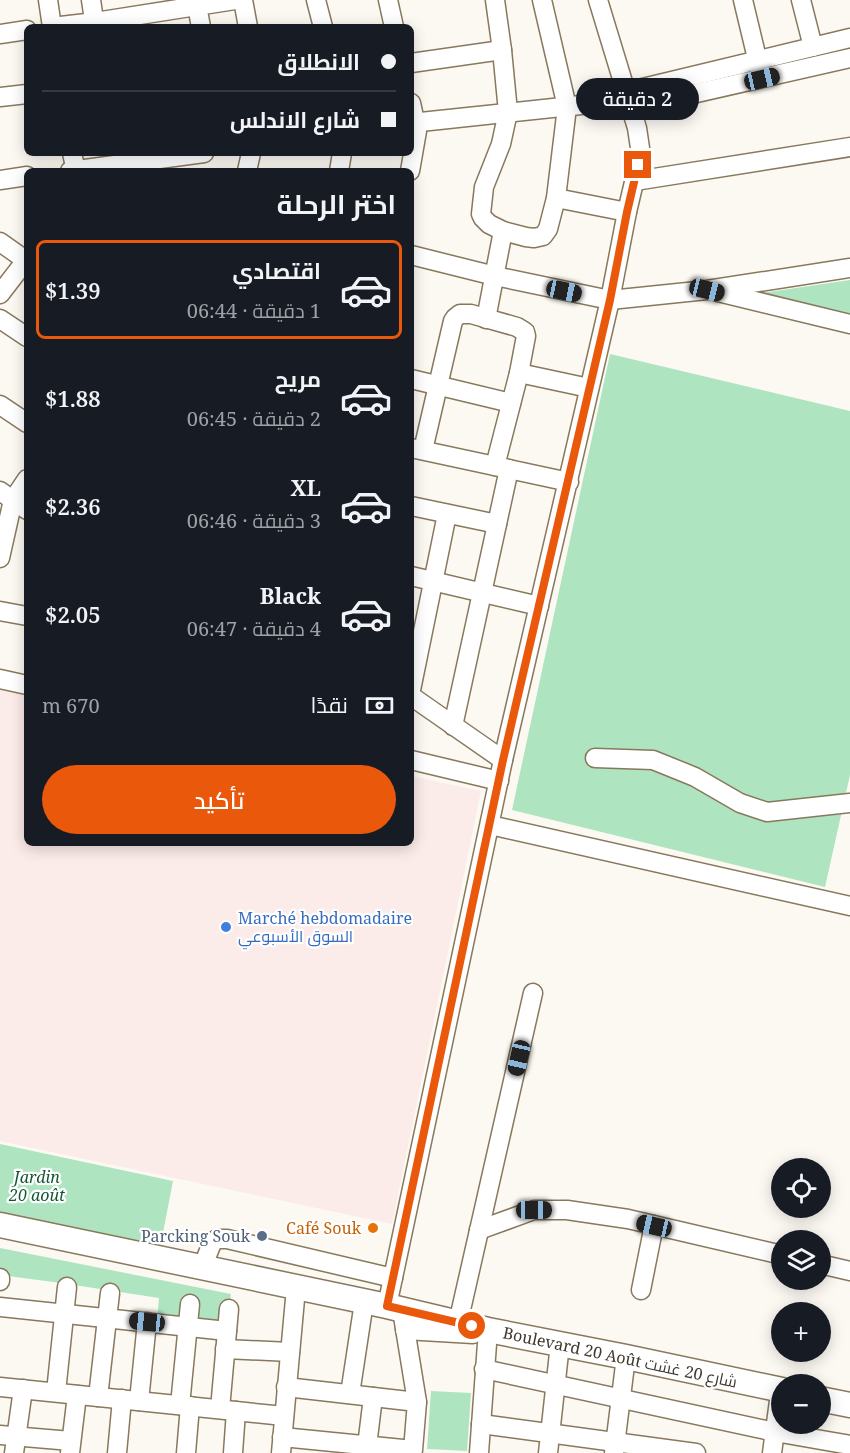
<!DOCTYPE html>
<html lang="ar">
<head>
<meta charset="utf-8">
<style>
  body { margin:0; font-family:"Noto Serif",Cairo,serif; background:#242831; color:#f1f3f6; direction:rtl; height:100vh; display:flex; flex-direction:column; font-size:22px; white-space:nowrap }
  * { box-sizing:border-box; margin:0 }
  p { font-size:20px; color:#9ea1a6 }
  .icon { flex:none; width:33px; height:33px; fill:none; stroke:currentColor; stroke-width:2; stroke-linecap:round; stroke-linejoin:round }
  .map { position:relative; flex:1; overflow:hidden; direction:ltr }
  .side { position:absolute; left:24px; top:168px; width:390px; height:678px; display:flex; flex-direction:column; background:#171b24; border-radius:9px; box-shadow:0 3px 15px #0003; direction:rtl }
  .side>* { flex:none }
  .hud { position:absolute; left:24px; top:24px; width:390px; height:132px; border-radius:9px; box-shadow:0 3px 15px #0003; direction:rtl; display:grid; align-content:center; height:132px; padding:0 18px; background:#171b24 }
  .controls { position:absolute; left:771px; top:1158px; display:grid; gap:12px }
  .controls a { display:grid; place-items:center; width:60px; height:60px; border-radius:50%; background:#171b24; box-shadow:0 3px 15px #0003; font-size:30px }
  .end { position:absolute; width:27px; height:27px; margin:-14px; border:8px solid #ea580c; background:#fff; box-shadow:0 0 0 3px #fff }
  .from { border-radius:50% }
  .bubble { position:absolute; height:42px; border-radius:21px; background:#171b24; box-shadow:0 3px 15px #0003; font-size:20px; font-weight:600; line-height:42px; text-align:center; direction:rtl }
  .car { position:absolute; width:18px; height:36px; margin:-18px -9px; border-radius:8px; box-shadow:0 0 4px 2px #0007; background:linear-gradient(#222 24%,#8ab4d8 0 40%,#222 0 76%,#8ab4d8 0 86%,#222 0) }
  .hud b { display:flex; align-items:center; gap:21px; height:57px; font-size:22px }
  .hud b+b { border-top:2px solid #363941 }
  .hud i { width:15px; height:15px; background:#f1f3f6 }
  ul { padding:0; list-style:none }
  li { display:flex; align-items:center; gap:18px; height:99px; margin:0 12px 9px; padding:0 6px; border:3px solid transparent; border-radius:9px }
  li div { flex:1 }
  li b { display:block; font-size:22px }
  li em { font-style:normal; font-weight:600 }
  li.current { border-color:#ea580c }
  li>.icon { width:54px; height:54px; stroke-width:1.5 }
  h2 { padding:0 18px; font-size:27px; line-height:72px }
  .pay { display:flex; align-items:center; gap:15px; height:66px; padding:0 18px; font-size:22px }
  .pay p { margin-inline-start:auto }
  .primary-button { display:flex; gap:12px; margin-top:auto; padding:12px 18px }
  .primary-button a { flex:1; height:69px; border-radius:36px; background:#ea580c; color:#fff; font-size:24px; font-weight:600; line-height:69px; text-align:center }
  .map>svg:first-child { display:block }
  .commercial { fill:#fbebe9 }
  .green { fill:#afe4c0 }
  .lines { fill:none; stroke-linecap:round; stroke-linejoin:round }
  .minor-casing { stroke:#88785c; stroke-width:21 }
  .major-casing { stroke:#88785c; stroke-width:27 }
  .minor { stroke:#fff; stroke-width:18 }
  .major { stroke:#fff; stroke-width:24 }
  .route { stroke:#ea580c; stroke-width:8 }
  .shop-dot { fill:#3f7fe0; stroke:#fff; stroke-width:2 }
  .food-dot { fill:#e8710a; stroke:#fff; stroke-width:2 }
  .service-dot { fill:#5c6f8a; stroke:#fff; stroke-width:2 }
  .labels { text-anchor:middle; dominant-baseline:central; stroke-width:4.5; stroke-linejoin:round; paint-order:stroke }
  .shop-label { font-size:16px; fill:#366cbe; stroke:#fff; text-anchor:start }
  .park-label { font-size:16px; font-style:italic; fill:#145532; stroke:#fff }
  .food-label { font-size:16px; fill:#c56008; stroke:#fff; text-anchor:end }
  .service-label { font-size:16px; fill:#4e5e75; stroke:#fff; text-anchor:end }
  .street-label { font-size:16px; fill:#3f382c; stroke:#fff }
</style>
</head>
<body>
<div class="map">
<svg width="850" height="1453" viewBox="0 0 850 1453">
  <rect width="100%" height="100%" fill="#fcf9f3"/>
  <!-- commercial -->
  <polygon class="commercial" points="0,689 27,695 27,843 411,843 411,776 481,791 392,1224 0,1141"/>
  <!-- green -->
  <g class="green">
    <polygon points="850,280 850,319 749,295"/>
    <polygon points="610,354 850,411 850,775 825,887 512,810"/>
    <polygon points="0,1144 173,1181 160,1248 0,1214"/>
    <polygon points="0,1248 231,1294 226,1330 157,1322 159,1298 61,1283 0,1275"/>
    <polygon points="431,1391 471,1393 467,1451 427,1449"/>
  </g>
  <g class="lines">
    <!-- minor casing -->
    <g class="minor-casing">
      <g id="minor">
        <polyline points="48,0 52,27"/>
        <polyline points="91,0 95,27"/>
        <polyline points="243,0 248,27"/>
        <polyline points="316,0 323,27"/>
        <polyline points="388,0 394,27"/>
        <polyline points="495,0 502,50 508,112 501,144 484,187 481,214 483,218 489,224 503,231 526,237 534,238 543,236 548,229 556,198 567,107 542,0"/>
        <polyline points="743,0 760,71"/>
        <polyline points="801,0 813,47"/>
        <polyline points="197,6 201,27"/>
        <polyline points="52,27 95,22 235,0"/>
        <polyline points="0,34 27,30"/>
        <polyline points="411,63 502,50"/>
        <polyline points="0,97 27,94"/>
        <polyline points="619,106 631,108 850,58"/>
        <polyline points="411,123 600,103 626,92 850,38"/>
        <polyline points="72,153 76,171"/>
        <polyline points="70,171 204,153"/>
        <polyline points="247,171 251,153"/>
        <polyline points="339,171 342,153"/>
        <polyline points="410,171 417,131 411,103"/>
        <polyline points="0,180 27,176"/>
        <polyline points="635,181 850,147"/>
        <polyline points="556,198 627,212"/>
        <polyline points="0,242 27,261"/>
        <polyline points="411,255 495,276 610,300 707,290 850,268"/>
        <polyline points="718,292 850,324"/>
        <polyline points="0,294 27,259"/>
        <polyline points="0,319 27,337"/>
        <polyline points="486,319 503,231"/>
        <polyline points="519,373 589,388"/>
        <polyline points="411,379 511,403"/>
        <polyline points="0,405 27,423"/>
        <polyline points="411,448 569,482"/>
        <polyline points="423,450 453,321 455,318 460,314 471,314 517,327 525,332 526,336 519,373 495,466"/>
        <polyline points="0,491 27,510"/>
        <polyline points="411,506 497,524"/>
        <polyline points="0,558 13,500 27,479"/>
        <polyline points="411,576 539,606"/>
        <polyline points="0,611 27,616"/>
        <polyline points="0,679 27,685"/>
        <polyline points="411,690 447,514"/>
        <polyline points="411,696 503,760"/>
        <polyline points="453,726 509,469"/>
        <polyline points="595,758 653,760 695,777 740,803 767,812 850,803"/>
        <polyline points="411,760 499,781"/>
        <polyline points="490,825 850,906"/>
        <polyline points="479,1230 534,1210 567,1210 628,1219 782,1255"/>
        <polyline points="820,1264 850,1271"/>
        <polyline points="202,1268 212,1243 217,1239 227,1239 393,1278"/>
        <polyline points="0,1281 0,1278"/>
        <polyline points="641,1290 654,1225"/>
        <polyline points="387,1306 503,760 610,300 627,212 638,165 640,148 637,128 598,0"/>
        <polyline points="0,1307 227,1331"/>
        <polyline points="458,1323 533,993"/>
        <polyline points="405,1330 473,1334"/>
        <polyline points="225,1349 290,1352"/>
        <polyline points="484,1369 775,1432 850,1445"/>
        <polyline points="0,1387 284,1416"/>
        <polyline points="286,1387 417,1402"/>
        <polyline points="56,1392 67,1287"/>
        <polyline points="350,1394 364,1302"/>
        <polyline points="98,1397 110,1293"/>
        <polyline points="139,1401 147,1322"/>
        <polyline points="180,1405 190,1304"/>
        <polyline points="220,1409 229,1309"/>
        <polyline points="481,1424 696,1453"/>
        <polyline points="0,1435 71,1441"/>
        <polyline points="282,1437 413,1450 417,1402 402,1310"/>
        <polyline points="367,1446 373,1397"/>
        <polyline points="14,1453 23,1389"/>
        <polyline points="70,1453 77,1395"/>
        <polyline points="117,1453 122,1399"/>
        <polyline points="186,1453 190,1406"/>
        <polyline points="233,1453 236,1411"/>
        <polyline points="281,1453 296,1288"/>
        <polyline points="479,1453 488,1330"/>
        <polyline points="548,1453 560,1344"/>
        <polyline points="614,1453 626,1357"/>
        <polyline points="772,1453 779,1401 782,1397"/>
      </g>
    </g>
    <!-- major casing -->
    <g class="major-casing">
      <g id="major">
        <polyline points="0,1225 387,1306 488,1330 626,1357 782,1390"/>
        <polyline points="820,1399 850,1405"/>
      </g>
    </g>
    <!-- minor -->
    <use href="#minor" class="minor"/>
    <!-- major -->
    <use href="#major" class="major"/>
  </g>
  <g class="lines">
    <!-- route -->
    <polyline class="route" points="472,1326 387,1306 503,760 610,300 627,212 638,165"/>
  </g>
  <!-- markers -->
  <circle class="shop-dot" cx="226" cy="927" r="6"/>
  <circle class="food-dot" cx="373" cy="1228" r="6"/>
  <circle class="service-dot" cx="262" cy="1236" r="6"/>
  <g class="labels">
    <!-- shop labels -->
    <g class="shop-label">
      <text x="238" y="918">Marché hebdomadaire<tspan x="238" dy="18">السوق الأسبوعي</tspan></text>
    </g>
    <!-- park labels -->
    <g class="park-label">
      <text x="37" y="1177">Jardin<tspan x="37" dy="18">20 août</tspan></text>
    </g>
    <!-- food labels -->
    <g class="food-label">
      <text x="361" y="1228">Café Souk</text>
    </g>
    <!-- service labels -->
    <g class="service-label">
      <text x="250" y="1236">Parcking Souk</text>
    </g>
    <!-- street labels -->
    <g class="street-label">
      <text transform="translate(620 1357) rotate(12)">Boulevard 20 Août شارع 20 غشت</text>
    </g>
  </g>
</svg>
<div class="controls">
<a><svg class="icon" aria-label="locate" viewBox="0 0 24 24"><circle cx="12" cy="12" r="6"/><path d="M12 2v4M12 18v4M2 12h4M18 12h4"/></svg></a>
<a><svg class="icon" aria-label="layers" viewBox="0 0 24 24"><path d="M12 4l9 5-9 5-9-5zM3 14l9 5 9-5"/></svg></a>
<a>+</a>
<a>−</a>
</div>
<i class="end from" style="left:472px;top:1326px"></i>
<i class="end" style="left:638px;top:165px"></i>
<div class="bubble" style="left:576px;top:78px;width:123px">2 دقيقة</div>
<i class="car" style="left:762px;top:79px;rotate:77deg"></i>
<i class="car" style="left:707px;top:290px;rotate:104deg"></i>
<i class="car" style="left:564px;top:291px;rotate:102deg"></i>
<i class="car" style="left:519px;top:1058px;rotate:193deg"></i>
<i class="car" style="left:534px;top:1210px;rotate:90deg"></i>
<i class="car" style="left:654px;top:1226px;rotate:283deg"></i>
<i class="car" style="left:147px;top:1322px;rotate:276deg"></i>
<div class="hud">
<b><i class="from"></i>الانطلاق</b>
<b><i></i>شارع الاندلس</b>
</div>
<section class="side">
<h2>اختر الرحلة</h2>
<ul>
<li class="current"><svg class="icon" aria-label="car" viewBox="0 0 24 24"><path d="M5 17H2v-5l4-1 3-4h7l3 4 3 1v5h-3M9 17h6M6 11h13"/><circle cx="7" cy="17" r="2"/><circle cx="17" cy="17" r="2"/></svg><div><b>اقتصادي</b><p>1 دقيقة · 06:44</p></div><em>$1.39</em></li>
<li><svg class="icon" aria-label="car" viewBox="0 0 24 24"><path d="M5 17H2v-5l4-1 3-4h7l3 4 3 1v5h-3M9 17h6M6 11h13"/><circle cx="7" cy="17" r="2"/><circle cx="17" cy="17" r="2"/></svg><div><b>مريح</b><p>2 دقيقة · 06:45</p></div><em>$1.88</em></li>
<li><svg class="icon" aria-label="car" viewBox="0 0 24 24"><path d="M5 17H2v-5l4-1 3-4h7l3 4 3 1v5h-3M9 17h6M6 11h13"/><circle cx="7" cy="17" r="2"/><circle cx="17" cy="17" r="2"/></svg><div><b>XL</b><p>3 دقيقة · 06:46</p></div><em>$2.36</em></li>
<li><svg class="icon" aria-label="car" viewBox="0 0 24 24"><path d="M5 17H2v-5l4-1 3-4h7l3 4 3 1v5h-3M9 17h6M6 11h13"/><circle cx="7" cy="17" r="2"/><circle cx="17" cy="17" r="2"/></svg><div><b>Black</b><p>4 دقيقة · 06:47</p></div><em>$2.05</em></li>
</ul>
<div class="pay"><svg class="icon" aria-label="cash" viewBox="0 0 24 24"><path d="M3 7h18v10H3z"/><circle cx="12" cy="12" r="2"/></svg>نقدًا<p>670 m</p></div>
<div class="primary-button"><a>تأكيد</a></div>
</section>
</div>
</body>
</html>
